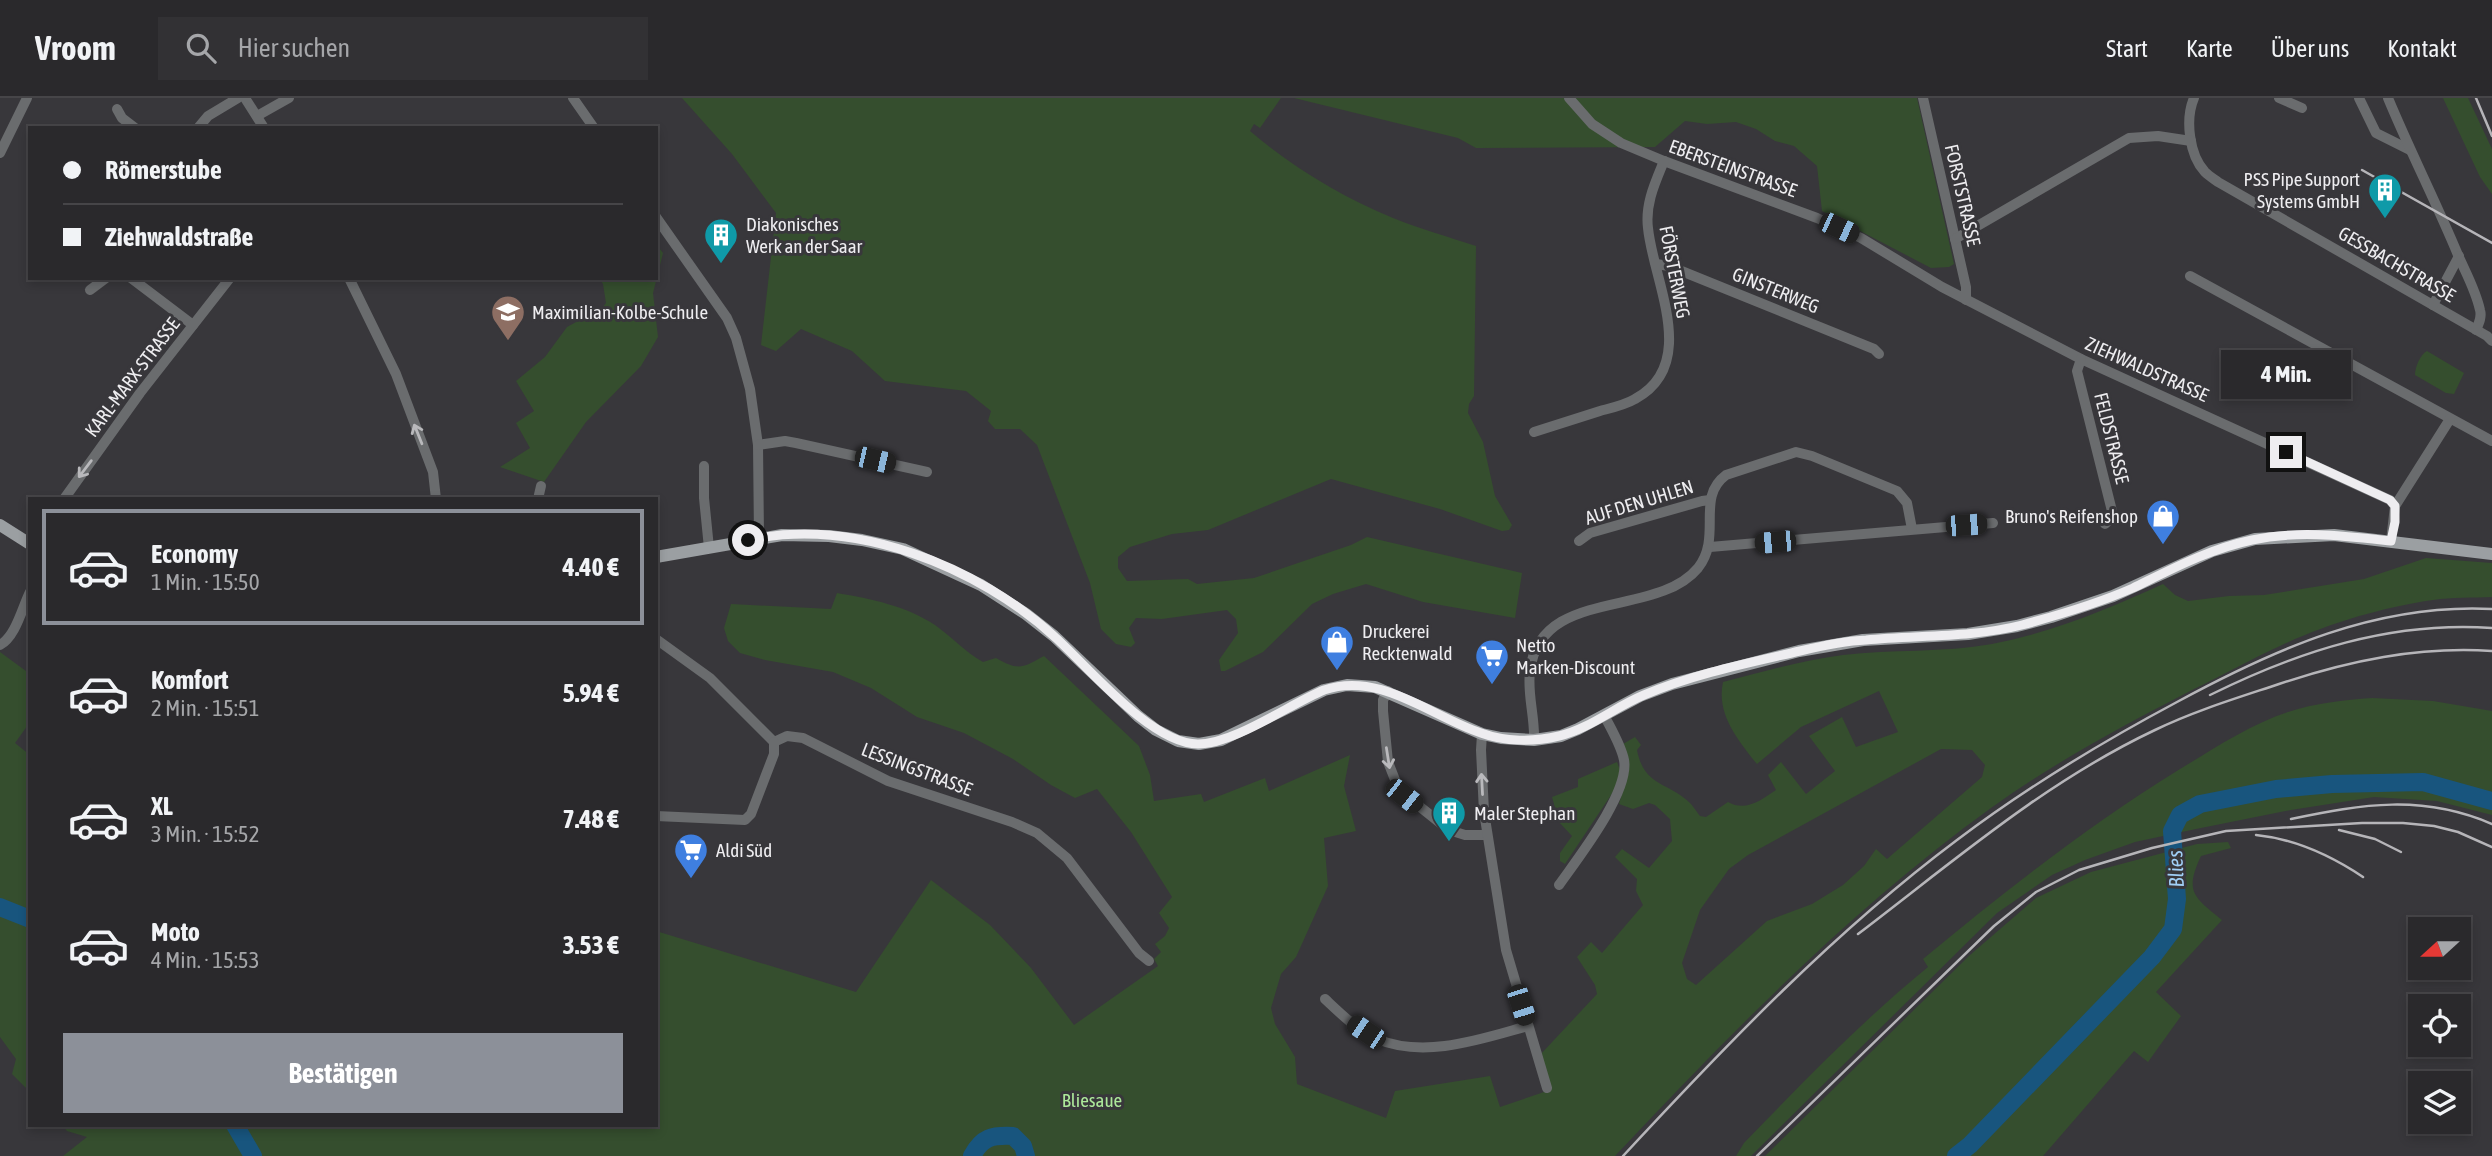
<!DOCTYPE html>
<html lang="de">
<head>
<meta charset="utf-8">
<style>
  body { margin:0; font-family:"Asap Condensed",sans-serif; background:#323134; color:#f1f3f6; height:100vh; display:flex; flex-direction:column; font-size:26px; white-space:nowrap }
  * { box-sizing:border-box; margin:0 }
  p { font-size:23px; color:#a5a6a9 }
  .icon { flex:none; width:38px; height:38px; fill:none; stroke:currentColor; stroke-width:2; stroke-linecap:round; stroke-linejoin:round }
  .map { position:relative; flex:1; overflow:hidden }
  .drawer { position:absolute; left:28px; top:399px; width:630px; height:630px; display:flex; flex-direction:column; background:#2a292c; border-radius:0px; box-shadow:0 4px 10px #0003,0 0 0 2px #464548 }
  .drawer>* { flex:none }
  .hud { position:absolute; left:28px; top:28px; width:630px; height:154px; border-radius:0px; box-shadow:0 4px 10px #0003,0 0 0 2px #464548; display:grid; align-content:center; height:154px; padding:0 35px; background:#2a292c }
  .needle { width:46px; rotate:249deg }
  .buttons { position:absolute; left:2408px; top:819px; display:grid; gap:14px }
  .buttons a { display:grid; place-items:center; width:63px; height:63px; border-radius:0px; background:#2a292c; box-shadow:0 4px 10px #0003,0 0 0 2px #464548; font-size:35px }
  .end { position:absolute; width:32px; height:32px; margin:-16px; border:9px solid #eeedf0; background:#111; box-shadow:0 0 0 4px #111 }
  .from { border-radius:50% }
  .bubble { position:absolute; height:49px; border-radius:0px; background:#2a292c; box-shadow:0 4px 10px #0003,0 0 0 2px #464548; font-size:23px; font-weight:700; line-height:49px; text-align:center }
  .car { position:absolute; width:21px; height:42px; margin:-21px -10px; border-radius:9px; box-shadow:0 0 5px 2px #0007; background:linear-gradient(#222 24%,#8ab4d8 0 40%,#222 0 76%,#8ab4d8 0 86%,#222 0) }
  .hud b { display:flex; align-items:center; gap:24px; height:66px; font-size:26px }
  .hud b+b { border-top:2px solid #464548 }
  .hud i { width:18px; height:18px; background:#f1f3f6 }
  ul { padding:12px 0 0; list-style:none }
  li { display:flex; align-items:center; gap:21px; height:116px; margin:0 14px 10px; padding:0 21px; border:4px solid transparent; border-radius:0px }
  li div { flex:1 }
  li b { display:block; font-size:26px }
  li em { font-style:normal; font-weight:700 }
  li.on { border-color:#8c9099 }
  li>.icon { width:63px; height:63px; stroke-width:1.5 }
  .primary-button { display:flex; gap:14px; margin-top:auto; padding:14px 35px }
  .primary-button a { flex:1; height:80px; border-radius:0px; background:#8c9099; color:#fff; font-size:28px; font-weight:700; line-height:80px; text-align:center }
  header { display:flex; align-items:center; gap:42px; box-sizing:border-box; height:98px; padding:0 35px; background:#2a292c; border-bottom:2px solid #464548 }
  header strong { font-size:33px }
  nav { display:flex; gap:38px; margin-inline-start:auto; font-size:24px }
  .search { width:490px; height:63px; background:#323134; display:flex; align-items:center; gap:18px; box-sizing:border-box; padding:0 24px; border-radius:0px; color:#a5a6a9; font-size:26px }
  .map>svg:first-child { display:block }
  .green { fill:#354e2e; fill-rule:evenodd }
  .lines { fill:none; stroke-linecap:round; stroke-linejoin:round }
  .river { stroke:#18557e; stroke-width:18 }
  .minor { stroke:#6a6c6e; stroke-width:10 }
  .major { stroke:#9b9fa2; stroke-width:12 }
  .rail { stroke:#b6b5b9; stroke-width:2.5 }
  .oneway { stroke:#b9b9bc }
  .route { stroke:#eeedf0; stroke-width:9 }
  .labels { text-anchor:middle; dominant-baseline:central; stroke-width:6; stroke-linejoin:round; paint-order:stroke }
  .street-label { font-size:19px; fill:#eeedf0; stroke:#38373b }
  .poi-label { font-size:19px; fill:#eeedf0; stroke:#38373b; text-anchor:start }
  .park-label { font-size:19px; fill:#ace89a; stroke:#38373b }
  .water-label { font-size:21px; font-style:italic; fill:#a0cef5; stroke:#38373b }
</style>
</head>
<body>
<header>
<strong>Vroom</strong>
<div class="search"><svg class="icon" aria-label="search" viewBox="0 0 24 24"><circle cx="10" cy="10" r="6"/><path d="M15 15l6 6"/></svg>Hier suchen</div>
<nav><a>Start</a><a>Karte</a><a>Über uns</a><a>Kontakt</a></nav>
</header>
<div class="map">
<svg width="2492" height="1058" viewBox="0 0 2492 1058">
  <rect width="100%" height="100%" fill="#38373b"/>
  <!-- green -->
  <g class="green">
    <path d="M682 0H1281L1260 30 1254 26 1250 33C1292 69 1342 99 1393 120 1420 131 1449 139 1476 148L1474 298 1469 306 1468 315 1483 344 1495 398 1512 427 1509 432 1502 433 1440 411 1331 381 1208 432 1172 436 1130 449 1118 459V470L1127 483 1188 481 1197 486 1254 480 1351 447 1367 439 1522 475 1515 520 1423 504 1366 486 1333 496 1312 506 1263 554 1225 573H1221L1219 562 1238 535 1236 521 1227 512 1162 521 1136 520 1129 530 1135 545 1131 549 1116 546 1101 531 1090 485 1037 347 1020 331H995L988 323 991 313 966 293 885 283 852 253 801 231 776 253 761 247 776 115 732 56Z"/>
    <polygon points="1294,0 1917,0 1954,166 1949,169 1931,170 1822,113 1817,68 1794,48 1775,43 1756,31 1736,24 1707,26 1685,23 1655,49 1476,50 1458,40"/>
    <polygon points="2443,0 2468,0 2492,51 2492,96 2480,79"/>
    <polygon points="656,146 663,155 653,195 658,239 641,268 586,324 544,384 500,369 530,350 516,325 534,313 516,283 545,259 567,229 602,210 606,205 603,186 599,180 656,180"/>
    <path d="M2427 253 2464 275 2454 296 2446 295 2415 277C2415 269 2420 257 2427 253Z"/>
    <path d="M2426 460 2492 465V499C2473 500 2452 499 2433 502 2383 509 2326 526 2280 548 2251 561 2223 577 2194 591 2124 627 2055 664 1991 710 1852 810 1732 934 1615 1058H63L87 1039 67 1033 62 1027H656V833L856 894 931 782 990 827 1031 870 1074 927 1158 868 1154 861 1161 854 1155 846 1165 838 1169 830 1159 815 1172 799 1131 734 1097 691 1075 700 1051 687 1013 661 964 635 917 619 871 590 833 574 765 562 740 555 728 543 724 530 731 506 831 511 837 495C872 501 906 508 935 527 952 539 965 554 983 564L996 560C1019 573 1022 570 1044 558L1139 648 1150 677 1154 703 1201 696 1204 704 1265 680 1269 693 1350 657 1344 688 1356 733 1324 740 1328 788 1296 859 1281 876 1271 910 1275 926 1295 959 1297 986 1386 1020 1395 993 1490 978 1500 1009 1550 992 1540 957 1597 896 1595 887 1577 859 1591 844 1602 855 1643 807 1636 793 1637 781 1615 759 1622 751 1649 770 1672 743 1670 721 1655 707 1649 705 1633 711 1619 706 1629 672 1623 646 1635 639 1641 647 1637 652C1644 689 1669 684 1690 705 1693 708 1697 714 1700 718L1706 719 1728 704C1746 714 1761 702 1776 692L1768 677 1781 664 1806 696 1835 673 1809 638 1842 619 1856 649 1898 634 1879 593 1801 629 1757 666C1738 642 1716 616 1723 584 1763 574 1802 562 1843 557 1892 551 1943 555 1992 546 2051 535 2108 511 2163 486L2175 497 2188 503 2229 498 2264 497 2364 481ZM1941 651 1972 652 1985 667 1982 679 1887 761 1876 751 1864 768 1843 787 1812 806 1767 823 1696 887 1687 881 1682 865 1700 812 1729 771 1748 757Z"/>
    <polygon points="0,554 30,576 30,624 15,645 30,657 30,994 12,976 16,961 0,939"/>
    <path d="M2372 600 2433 603 2492 613V717L2437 703 2374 699 2291 712 2196 731 2135 744 2085 762 2052 777 1997 815 1751 1058H1736L1744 1045C1803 984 1862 923 1928 869L1923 861C2005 793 2089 727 2180 671 2215 650 2249 627 2288 614 2315 605 2344 602 2372 600Z"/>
    <polygon points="1617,664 1620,672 1617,688 1565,766 1560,763 1560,755 1572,738 1559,724 1552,699 1578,689 1578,681"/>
    <path d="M2228 744 2231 750 2201 758C2184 794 2194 799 2222 822L2156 894 2181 918 2148 964 2134 953 2043 1058H1765L1970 857 2036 800 2091 774 2197 746Z"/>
  </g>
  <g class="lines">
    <!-- river -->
    <g class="river">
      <polyline points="0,809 30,821"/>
      <polyline points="235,1027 253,1058"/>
      <path d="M972 1058C982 1039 992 1037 1013 1038L1023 1048 1026 1058"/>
      <polyline points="1956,1058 1970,1047 2152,859 2173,831 2177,801 2172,733 2180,717 2200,706 2276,691 2332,686 2423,684 2492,703"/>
    </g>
    <!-- minor -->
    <g class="minor">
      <polyline points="245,0 264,30"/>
      <polyline points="573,0 594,30"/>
      <polyline points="1569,0 1592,26 1621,45 1664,63 1817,120 1861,140 1942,189 2081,261 2390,402 2395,408 2391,443"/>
      <polyline points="1923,0 1966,189 1966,202"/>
      <path d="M2194 0C2185 21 2189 57 2205 74 2209 78 2214 81 2218 84L2487 238 2492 243"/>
      <polyline points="2279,0 2302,10"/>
      <polyline points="2359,0 2376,35 2410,52"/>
      <path d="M2388 0C2410 53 2436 104 2458 157 2466 175 2476 193 2480 212 2482 219 2479 225 2476 232"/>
      <polyline points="117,11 122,20 135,30"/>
      <polyline points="257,18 289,0"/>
      <polyline points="198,30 208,18 238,0"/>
      <polyline points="0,55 27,0"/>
      <polyline points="656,119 727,220 736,240 750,291 758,347 759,439"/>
      <polyline points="1955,141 2129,40 2158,38 2191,43"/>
      <polyline points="1656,166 1669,168 1874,251 1879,256"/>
      <polyline points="2190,178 2492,343"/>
      <polyline points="131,180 193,227"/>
      <polyline points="349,180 396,276 433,374 436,401"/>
      <polyline points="90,192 106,180"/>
      <polyline points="2433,207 2459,158"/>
      <polyline points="2081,261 2077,273 2112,413 2111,420 2105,426"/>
      <path d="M1534 334C1556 327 1578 320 1600 313 1611 310 1625 307 1635 301 1700 266 1653 183 1648 130 1645 106 1655 85 1664 63"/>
      <polyline points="758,347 785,343 796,345 927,374"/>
      <polyline points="704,368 704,400 709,450"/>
      <polyline points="64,401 140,295 230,180"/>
      <polyline points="538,401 541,388"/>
      <polyline points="2395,408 2450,321"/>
      <polyline points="1579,443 1590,435 1702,403 1710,402"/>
      <polyline points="1710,449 1993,425"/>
      <polyline points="656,541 710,580 774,644"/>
      <path d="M0 547C16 538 22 510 30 494"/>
      <polyline points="1388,593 1383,602 1383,613 1388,664 1399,692 1449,732 1465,737 1487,737"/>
      <polyline points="1482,636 1481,652 1484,714 1506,852 1547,990"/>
      <path d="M1534 642C1535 619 1527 596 1530 573 1540 488 1656 521 1698 470 1723 438 1695 400 1726 377L1796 354 1812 358 1897 393 1907 405 1912 431"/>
      <polyline points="774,644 787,638 803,640 888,683 1012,724 1037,735 1067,760 1139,855 1149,863"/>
      <polyline points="656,718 745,722 751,716 774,656 774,644"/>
      <path d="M1559 787C1578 760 1630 694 1624 662 1621 647 1611 631 1604 617"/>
      <path d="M1325 901C1341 916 1357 932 1377 941 1425 961 1481 941 1528 928"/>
    </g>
    <!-- major -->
    <g class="major">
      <polyline points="0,427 30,446"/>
      <polyline points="656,459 782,437 829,438 862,442 903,451 981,487 1026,516 1054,538 1138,618 1156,632 1178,643 1199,646 1221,642 1324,592 1347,587 1375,589 1482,636 1501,640 1534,642 1561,638 1578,631 1640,598 1672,586 1799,553 1863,542 1968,536 2017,528 2051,519 2113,498 2212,453 2255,441 2334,437 2492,456"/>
    </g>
    <!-- rail -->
    <g class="rail">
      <polyline points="2476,0 2492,38"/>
      <polyline points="2362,72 2492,145"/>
      <path d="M2210 597C2299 553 2391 523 2492 530"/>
      <path d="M2291 721C2363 706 2422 696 2492 726"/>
      <polyline points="2339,732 2375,741 2401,754"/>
      <path d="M2256 737C2296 741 2330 757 2363 779"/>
      <path d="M1858 836C1954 763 2045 684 2155 632 2194 613 2237 600 2279 586 2348 563 2418 548 2492 553"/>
      <path d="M1623 1058C1727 946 1834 834 1957 742 2026 690 2100 645 2177 604 2275 551 2377 505 2492 511"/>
      <polyline points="1757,1058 1994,828 2036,794 2079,772 2152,750 2226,733 2362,725 2403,725 2434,728 2458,734 2492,749"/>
    </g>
  </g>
  <!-- one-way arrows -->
  <defs><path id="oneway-shaft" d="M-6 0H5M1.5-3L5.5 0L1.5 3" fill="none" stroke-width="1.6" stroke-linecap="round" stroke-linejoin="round" transform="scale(1.75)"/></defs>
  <g class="oneway">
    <use href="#oneway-shaft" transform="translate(418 336) rotate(-112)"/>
    <use href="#oneway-shaft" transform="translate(85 371) rotate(127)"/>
    <use href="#oneway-shaft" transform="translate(1388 660) rotate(81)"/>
    <use href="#oneway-shaft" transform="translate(1482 686) rotate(-93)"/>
  </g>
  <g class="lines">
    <!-- route -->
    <path class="route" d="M748 442C855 419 978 468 1056 540 1090 571 1152 646 1198 646 1234 646 1290 606 1324 592 1380 573 1430 618 1481 635 1505 644 1534 644 1559 638 1589 631 1615 609 1644 597 1693 576 1748 565 1800 553 1821 548 1844 543 1866 542 1918 537 1971 540 2022 527 2059 517 2097 506 2133 490 2172 471 2209 451 2252 442 2298 432 2345 438 2391 443L2395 424V408L2390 402 2286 354"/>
  </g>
  <!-- icons -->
  <defs>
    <g id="building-pin" transform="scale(1.75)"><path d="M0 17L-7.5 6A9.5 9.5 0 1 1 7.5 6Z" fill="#0f9aa8" stroke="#38373b"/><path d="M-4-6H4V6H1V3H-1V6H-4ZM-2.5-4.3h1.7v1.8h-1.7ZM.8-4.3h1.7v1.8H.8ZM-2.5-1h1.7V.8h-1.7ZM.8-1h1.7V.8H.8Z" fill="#fff"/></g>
    <g id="school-pin" transform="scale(1.75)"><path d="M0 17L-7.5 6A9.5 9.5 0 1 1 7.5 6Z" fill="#8d6e63" stroke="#38373b"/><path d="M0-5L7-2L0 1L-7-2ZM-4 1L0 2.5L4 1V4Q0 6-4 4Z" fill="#fff"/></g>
    <g id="shop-pin" transform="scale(1.75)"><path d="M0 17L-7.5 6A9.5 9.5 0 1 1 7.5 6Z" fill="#3f7fe0" stroke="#38373b"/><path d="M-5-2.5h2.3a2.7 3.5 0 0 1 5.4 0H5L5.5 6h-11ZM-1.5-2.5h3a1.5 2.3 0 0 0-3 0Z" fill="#fff"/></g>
    <g id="supermarket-pin" transform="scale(1.75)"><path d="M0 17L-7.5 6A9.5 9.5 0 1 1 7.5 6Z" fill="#3f7fe0" stroke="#38373b"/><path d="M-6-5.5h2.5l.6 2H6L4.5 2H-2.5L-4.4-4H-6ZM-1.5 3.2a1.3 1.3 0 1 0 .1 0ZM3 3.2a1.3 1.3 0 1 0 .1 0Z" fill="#fff"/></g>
  </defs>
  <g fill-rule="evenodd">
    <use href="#building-pin" x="2385" y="92"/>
    <use href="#building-pin" x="721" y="137"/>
    <use href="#school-pin" x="508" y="214"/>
    <use href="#shop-pin" x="2163" y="418"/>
    <use href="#shop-pin" x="1337" y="544"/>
    <use href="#supermarket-pin" x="1492" y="558"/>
    <use href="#building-pin" x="1449" y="715"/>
    <use href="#supermarket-pin" x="691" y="752"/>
  </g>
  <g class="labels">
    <!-- street labels -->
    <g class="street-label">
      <text transform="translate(1733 70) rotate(20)">EBERSTEINSTRASSE</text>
      <text transform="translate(1963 97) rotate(77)">FORSTSTRASSE</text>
      <text transform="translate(2397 166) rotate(30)">GESSBACHSTRASSE</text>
      <text transform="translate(1675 174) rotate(79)">FÖRSTERWEG</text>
      <text transform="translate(1776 192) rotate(22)">GINSTERWEG</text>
      <text transform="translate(2147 271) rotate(24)">ZIEHWALDSTRASSE</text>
      <text transform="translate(132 279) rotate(-53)">KARL-MARX-STRASSE</text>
      <text transform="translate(2112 340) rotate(76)">FELDSTRASSE</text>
      <text transform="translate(1639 404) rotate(-17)">AUF DEN UHLEN</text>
      <text transform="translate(917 671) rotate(21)">LESSINGSTRASSE</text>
    </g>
    <!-- poi labels -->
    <g class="poi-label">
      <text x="2360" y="81" text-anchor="end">PSS Pipe Support<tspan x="2360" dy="22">Systems GmbH</tspan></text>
      <text x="746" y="126">Diakonisches<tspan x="746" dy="22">Werk an der Saar</tspan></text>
      <text x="532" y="214">Maximilian-Kolbe-Schule</text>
      <text x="2138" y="418" text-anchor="end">Bruno's Reifenshop</text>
      <text x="1362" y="533">Druckerei<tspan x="1362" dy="22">Recktenwald</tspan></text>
      <text x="1516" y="547">Netto<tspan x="1516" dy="22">Marken-Discount</tspan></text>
      <text x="1474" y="715">Maler Stephan</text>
      <text x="716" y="752">Aldi Süd</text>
    </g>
    <!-- park labels -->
    <g class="park-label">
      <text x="1092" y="1002">Bliesaue</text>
    </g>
    <!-- water labels -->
    <g class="water-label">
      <text transform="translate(2175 771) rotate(-93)">Blies</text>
    </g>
  </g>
</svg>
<div class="buttons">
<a><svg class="needle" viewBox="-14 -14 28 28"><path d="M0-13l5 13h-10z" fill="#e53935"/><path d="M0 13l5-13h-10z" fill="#a5a6a9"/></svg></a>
<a><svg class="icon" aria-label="locate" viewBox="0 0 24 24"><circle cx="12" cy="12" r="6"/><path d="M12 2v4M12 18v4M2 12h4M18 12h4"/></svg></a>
<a><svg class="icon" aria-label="layers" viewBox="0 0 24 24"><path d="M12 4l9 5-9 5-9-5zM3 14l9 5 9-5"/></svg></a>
</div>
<i class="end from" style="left:748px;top:442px"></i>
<i class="end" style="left:2286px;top:354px"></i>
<div class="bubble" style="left:2221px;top:252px;width:130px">4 Min.</div>
<i class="car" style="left:1839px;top:130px;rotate:115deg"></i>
<i class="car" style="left:875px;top:362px;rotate:103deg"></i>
<i class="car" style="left:1966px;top:427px;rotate:86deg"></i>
<i class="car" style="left:1775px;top:444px;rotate:265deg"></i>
<i class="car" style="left:1404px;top:698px;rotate:128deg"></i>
<i class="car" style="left:1521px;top:907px;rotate:162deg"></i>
<i class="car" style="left:1366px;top:934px;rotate:304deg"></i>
<div class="hud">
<b><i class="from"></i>Römerstube</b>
<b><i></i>Ziehwaldstraße</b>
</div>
<section class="drawer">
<ul>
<li class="on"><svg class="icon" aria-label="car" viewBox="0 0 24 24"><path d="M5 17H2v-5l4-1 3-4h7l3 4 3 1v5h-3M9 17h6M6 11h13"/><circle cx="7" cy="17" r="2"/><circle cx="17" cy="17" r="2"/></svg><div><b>Economy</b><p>1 Min. · 15:50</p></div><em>4.40 €</em></li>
<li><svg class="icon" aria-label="car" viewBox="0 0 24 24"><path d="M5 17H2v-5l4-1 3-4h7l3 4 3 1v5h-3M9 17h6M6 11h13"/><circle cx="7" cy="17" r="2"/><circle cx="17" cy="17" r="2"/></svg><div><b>Komfort</b><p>2 Min. · 15:51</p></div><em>5.94 €</em></li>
<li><svg class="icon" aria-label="car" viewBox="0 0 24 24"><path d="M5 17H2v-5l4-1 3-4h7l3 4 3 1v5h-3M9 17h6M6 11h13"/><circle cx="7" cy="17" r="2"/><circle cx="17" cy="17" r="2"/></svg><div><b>XL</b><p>3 Min. · 15:52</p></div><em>7.48 €</em></li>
<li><svg class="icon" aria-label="car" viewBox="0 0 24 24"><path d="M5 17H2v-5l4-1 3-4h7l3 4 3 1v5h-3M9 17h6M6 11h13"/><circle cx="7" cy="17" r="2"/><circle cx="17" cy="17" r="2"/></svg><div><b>Moto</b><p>4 Min. · 15:53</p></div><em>3.53 €</em></li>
</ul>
<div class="primary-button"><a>Bestätigen</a></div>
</section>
</div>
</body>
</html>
